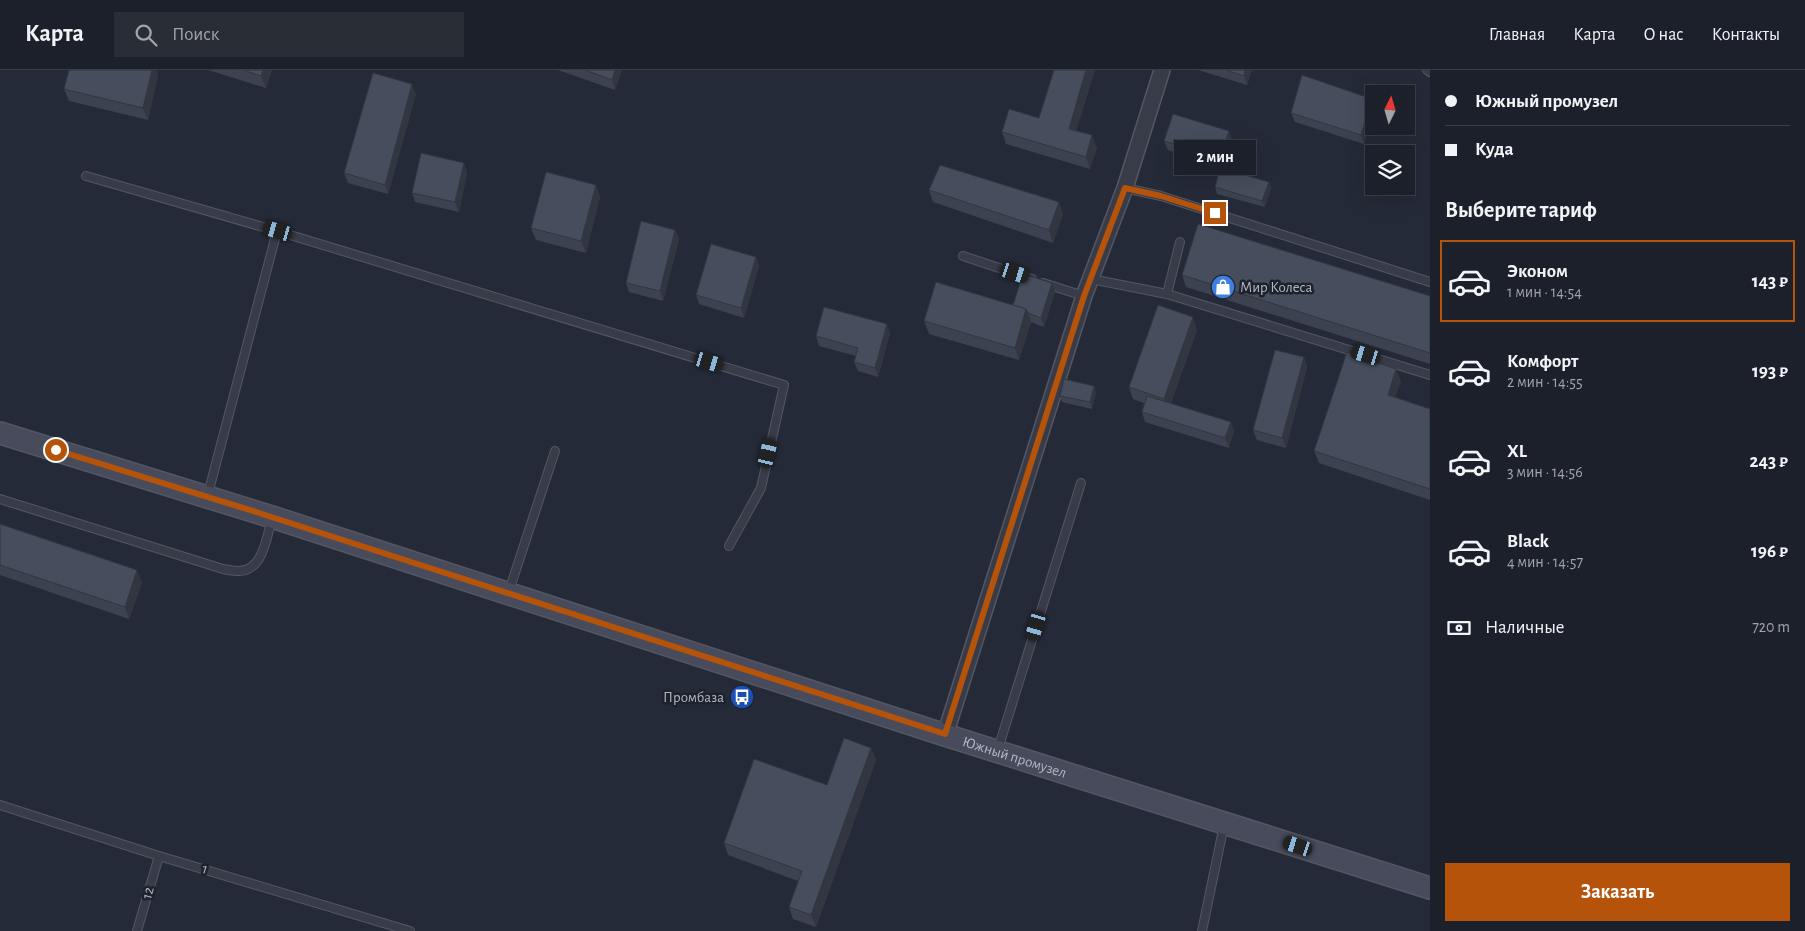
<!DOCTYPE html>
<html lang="ru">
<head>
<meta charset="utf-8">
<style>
  body { margin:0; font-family:"Alegreya Sans",sans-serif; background:#292d36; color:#f1f3f6; height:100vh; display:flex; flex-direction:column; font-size:19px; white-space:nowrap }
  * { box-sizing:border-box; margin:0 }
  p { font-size:16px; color:#a0a3a8 }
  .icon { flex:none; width:28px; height:28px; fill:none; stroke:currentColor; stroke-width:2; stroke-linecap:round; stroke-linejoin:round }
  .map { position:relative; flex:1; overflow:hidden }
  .sheet { display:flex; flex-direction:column; background:#1c202a; width:375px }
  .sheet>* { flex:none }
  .banner { display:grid; align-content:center; height:110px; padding:0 15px; background:#1c202a }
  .needle { width:32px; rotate:5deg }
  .fabs { position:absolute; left:1365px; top:15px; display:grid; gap:10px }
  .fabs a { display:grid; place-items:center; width:50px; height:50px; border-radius:0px; background:#1c202a; box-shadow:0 5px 20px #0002,0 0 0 1px #3a3e47; font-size:25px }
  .end { position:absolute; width:22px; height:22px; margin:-11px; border:6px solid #b45309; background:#fff; box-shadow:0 0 0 2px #fff }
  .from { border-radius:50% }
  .bubble { position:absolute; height:35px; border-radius:0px; background:#1c202a; box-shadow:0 5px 20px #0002,0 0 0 1px #3a3e47; font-size:16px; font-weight:700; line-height:35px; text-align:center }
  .car { position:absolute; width:15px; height:30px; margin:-15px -8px; border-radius:6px; box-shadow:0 0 4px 1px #0007; background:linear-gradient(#222 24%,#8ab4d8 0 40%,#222 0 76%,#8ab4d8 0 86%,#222 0) }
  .banner b { display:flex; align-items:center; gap:18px; height:48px; font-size:19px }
  .banner b+b { border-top:1px solid #3a3e47 }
  .banner i { width:12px; height:12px; background:#f1f3f6 }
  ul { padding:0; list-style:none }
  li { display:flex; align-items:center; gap:15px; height:82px; margin:0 10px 8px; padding:0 5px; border:2px solid transparent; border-radius:0px }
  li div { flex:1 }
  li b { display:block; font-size:19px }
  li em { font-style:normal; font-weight:700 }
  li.current { border-color:#b45309 }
  li>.icon { width:45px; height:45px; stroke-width:1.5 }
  h2 { padding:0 15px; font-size:22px; line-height:60px }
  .pay { display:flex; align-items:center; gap:12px; height:55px; padding:0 15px; font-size:19px }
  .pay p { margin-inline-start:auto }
  .primary-button { display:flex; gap:10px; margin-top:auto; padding:10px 15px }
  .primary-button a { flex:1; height:58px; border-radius:0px; background:#b45309; color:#fff; font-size:20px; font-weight:700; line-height:58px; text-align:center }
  header { display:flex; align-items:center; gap:30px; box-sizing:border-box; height:70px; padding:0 25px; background:#1c202a; border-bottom:1px solid #3a3e47 }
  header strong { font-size:24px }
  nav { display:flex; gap:28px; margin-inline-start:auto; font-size:18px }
  .search { width:350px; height:45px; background:#292d36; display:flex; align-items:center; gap:12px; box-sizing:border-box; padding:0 18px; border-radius:0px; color:#a0a3a8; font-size:19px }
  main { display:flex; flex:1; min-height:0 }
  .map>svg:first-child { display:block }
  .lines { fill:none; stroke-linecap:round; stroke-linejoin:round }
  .lane-casing { stroke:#535763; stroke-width:10 }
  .street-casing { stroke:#535763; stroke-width:18 }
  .secondary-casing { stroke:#535763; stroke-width:24 }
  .lane { stroke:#383c48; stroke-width:8 }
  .street { stroke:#383c48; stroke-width:15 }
  .secondary { stroke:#474b5b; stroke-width:21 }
  .wall { fill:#3c424f }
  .shaded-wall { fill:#313640 }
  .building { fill:#464d5c; stroke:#313640 }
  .route { stroke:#b45309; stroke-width:6 }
  .labels { text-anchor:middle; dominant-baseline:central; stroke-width:5; stroke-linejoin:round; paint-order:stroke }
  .poi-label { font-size:15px; fill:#b3b7c4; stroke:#1d222d; text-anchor:start }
  .street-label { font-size:15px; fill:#b3b7c4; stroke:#1d222d }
</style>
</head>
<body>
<header>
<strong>Карта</strong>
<div class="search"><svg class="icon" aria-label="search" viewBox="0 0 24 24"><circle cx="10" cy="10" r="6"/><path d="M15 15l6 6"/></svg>Поиск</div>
<nav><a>Главная</a><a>Карта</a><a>О нас</a><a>Контакты</a></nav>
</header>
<main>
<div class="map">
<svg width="1430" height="861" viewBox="0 0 1430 861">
  <rect width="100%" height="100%" fill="#252a38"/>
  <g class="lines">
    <!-- lane casing -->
    <g class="lane-casing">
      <g id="lane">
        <polyline points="1427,0 1430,2"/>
        <polyline points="86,106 277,161 208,424"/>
        <polyline points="1125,118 1161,126 1430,212"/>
        <polyline points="277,161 784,315 761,418 729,476"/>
        <polyline points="1180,172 1167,224 1430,305"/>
        <polyline points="963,186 1032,209"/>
        <polyline points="1091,209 1167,224"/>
        <polyline points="1043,213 1084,226"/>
        <path d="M0 429 223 499C228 500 234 501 239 501 263 501 267 466 272 448"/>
        <polyline points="509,521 555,381"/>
        <polyline points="998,679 1081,413"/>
        <polyline points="0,735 159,786 410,861"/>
        <polyline points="137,861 159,786"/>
        <polyline points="1202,861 1224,755"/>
      </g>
    </g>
    <!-- street casing -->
    <g class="street-casing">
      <polyline id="street" points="945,665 1084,226 1125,118 1162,0"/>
    </g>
    <!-- secondary casing -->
    <g class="secondary-casing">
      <g id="secondary">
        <path id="s1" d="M0 363 272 447 945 665 1430 818"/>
      </g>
    </g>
    <!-- lane -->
    <use href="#lane" class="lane"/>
    <!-- street -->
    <use href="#street" class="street"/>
    <!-- secondary -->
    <use href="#secondary" class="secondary"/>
  </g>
  <!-- wall -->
  <g class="wall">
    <polygon points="69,0 156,0 158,6 148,50 69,31 64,19"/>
    <polygon points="208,0 272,0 266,18"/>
    <polygon points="558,0 622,0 615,20"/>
    <polygon points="1054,0 1095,0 1076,61 1097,78 1090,99 1006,74 1002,62 1039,48"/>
    <polygon points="1198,0 1252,0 1247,15"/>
    <polygon points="416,24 388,124 348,113 344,103"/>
    <polygon points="1372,29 1364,74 1295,52 1291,43"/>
    <polygon points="1229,61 1232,70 1224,98 1168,80 1164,71"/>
    <polygon points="467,102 459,142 415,132 412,123"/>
    <polygon points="1269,112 1271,118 1265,137 1217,124 1215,117"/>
    <polygon points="596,115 600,127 586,183 536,170 531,158"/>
    <polygon points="929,120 1063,144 1053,173 933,132"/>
    <polygon points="675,160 679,169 663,231 629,222 626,213"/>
    <polygon points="756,187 759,196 744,248 699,234 696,225"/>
    <polygon points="1182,205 1430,226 1430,294 1186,217"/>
    <polygon points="1055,222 1044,257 1031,252 1019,290 929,264 924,251 1013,235"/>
    <polygon points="1197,260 1171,333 1234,361 1229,378 1145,352 1142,342 1144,333 1133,329 1129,317"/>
    <polygon points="890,263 878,307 858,301 854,292 856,286 819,276 816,266"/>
    <polygon points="1304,287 1307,297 1286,378 1257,370 1253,360"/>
    <polygon points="1401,311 1395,327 1430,339 1430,430 1319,393 1314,381"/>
    <polygon points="1094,316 1096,322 1092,339 1062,332 1060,326"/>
    <polygon points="0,454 142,513 129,549 0,505"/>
    <polygon points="871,678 876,690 816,857 793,849 789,837 798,811 728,785 724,773 827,715"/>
  </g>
  <!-- shaded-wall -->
  <g class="shaded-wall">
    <polygon points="152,0 156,0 158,6 148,50 143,38"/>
    <polygon points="263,0 272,0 266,18 261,6"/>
    <polygon points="615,0 622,0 615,20 612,10"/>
    <polygon points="1086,0 1095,0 1073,71 1069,59"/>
    <polygon points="1245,0 1252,0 1247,15 1244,6"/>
    <polygon points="412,14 416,24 388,124 385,115"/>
    <polygon points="1372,29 1374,35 1374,42 1364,74 1361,65"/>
    <polygon points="1229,61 1232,70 1224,98 1220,88"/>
    <polygon points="1092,65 1097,78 1090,99 1086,87"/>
    <polygon points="464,93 467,102 459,142 455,132"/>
    <polygon points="1269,112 1271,118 1265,137 1262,131"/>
    <polygon points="596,115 600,127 586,183 581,171"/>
    <polygon points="1059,132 1063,144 1053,173 1049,160"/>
    <polygon points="675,160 679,169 663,231 660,221"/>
    <polygon points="756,187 759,196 744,248 741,238"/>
    <polygon points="1052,213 1055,222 1044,257 1041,248"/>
    <polygon points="1026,239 1031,251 1019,290 1015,278"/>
    <polygon points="1193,247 1197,260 1168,341 1164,329"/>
    <polygon points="887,254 890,263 878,307 875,298"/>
    <polygon points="1304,287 1307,297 1286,378 1282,368"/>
    <polygon points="1396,299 1401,311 1392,337 1388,325"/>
    <polygon points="1094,316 1096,322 1092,339 1090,332"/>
    <polygon points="1231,352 1234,361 1229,378 1225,368"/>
    <polygon points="137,500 142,513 129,549 125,537"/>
    <polygon points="871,678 876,690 816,857 811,845"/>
  </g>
  <!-- building -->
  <g class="building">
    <polygon points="69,0 152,0 143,38 64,19"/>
    <polygon points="243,0 263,0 261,6"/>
    <polygon points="585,0 615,0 612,10"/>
    <polygon points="1054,0 1086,0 1069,59 1092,65 1086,87 1002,62 1009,39 1039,48"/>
    <polygon points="1226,0 1245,0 1244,6"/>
    <polygon points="373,3 412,14 385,115 344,103"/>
    <polygon points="1302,5 1372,29 1361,65 1291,43"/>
    <polygon points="1173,44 1229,61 1220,88 1164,71"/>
    <polygon points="421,83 464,93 455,132 412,123"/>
    <polygon points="940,95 1059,132 1049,160 929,120"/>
    <polygon points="1220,98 1269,112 1262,131 1215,117"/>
    <polygon points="546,102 596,115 581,171 531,158"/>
    <polygon points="641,151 675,160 660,221 626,213"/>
    <polygon points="1198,154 1430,226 1430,283 1182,205"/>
    <polygon points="711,174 756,187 741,238 696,225"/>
    <polygon points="1023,204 1052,213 1041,248 1028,243 1026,239 1013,235"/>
    <polygon points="936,212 1026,239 1015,278 924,251"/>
    <polygon points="1158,235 1193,247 1164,329 1129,317"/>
    <polygon points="824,237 887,254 875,298 854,292 858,278 816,266"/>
    <polygon points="1275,280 1304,287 1282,368 1253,360"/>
    <polygon points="1347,282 1396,299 1388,325 1430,339 1430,419 1314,381"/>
    <polygon points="1064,309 1094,316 1090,332 1060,326"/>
    <polygon points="1147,326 1231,352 1225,368 1142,342"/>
    <polygon points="0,454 137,500 125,537 0,495"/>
    <polygon points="844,668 871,678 811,845 789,837 802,801 724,773 754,689 827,715"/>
  </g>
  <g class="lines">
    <!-- route -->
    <polyline class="route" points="56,380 256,442 945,664 1084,226 1125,118 1161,126 1215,143"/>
  </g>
  <!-- icons -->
  <defs>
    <g id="shop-disc" transform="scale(1.25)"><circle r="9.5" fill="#3f7fe0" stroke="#1d222d"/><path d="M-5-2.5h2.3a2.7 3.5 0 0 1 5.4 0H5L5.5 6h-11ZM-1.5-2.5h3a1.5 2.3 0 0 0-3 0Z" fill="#fff"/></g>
    <g id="bus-disc" transform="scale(1.25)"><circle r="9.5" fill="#1a4fb4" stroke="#1d222d"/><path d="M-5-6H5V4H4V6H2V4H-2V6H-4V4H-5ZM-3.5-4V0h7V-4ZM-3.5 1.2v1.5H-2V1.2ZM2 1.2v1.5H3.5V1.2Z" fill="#fff"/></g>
  </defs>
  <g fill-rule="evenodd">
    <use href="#shop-disc" x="1223" y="217"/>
    <use href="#bus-disc" x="742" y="627"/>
  </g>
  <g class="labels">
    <!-- poi labels -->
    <g class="poi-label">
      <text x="1240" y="217">Мир Колеса</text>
      <text x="724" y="627" text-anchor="end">Промбаза</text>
    </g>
    <!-- street labels -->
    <g class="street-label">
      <text stroke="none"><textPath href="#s1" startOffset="1065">Южный промузел</textPath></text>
      <text transform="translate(205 799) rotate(17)">1</text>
      <text transform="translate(148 823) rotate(-74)">12</text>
    </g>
  </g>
</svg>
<div class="fabs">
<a><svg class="needle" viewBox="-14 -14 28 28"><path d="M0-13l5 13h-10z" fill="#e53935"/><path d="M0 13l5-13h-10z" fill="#a0a3a8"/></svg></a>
<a><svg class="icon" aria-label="layers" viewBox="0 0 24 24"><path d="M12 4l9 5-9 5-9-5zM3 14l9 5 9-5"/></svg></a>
</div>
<i class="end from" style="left:56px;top:380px"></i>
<i class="end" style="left:1215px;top:143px"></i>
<div class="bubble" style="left:1174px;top:70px;width:82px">2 мин</div>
<i class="car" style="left:278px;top:161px;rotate:286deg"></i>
<i class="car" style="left:1015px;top:203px;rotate:108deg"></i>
<i class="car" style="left:1366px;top:285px;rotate:287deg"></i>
<i class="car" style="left:709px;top:292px;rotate:107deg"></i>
<i class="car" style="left:768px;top:383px;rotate:13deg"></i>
<i class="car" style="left:1036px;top:556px;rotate:197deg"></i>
<i class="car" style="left:1298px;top:776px;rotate:288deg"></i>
</div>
<section class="sheet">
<div class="banner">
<b><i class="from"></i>Южный промузел</b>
<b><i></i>Куда</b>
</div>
<h2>Выберите тариф</h2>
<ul>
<li class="current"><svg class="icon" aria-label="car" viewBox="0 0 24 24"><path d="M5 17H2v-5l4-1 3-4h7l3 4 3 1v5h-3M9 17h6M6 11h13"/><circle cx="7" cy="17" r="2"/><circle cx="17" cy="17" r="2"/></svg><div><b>Эконом</b><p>1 мин · 14:54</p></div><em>143 ₽</em></li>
<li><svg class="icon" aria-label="car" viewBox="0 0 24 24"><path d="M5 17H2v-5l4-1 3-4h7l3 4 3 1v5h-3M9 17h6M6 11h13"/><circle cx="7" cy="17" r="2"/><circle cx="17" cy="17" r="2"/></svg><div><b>Комфорт</b><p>2 мин · 14:55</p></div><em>193 ₽</em></li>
<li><svg class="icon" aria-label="car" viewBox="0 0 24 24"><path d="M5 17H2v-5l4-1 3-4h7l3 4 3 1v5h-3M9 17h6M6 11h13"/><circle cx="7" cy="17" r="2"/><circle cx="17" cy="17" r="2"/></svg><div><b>XL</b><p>3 мин · 14:56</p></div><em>243 ₽</em></li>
<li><svg class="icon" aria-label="car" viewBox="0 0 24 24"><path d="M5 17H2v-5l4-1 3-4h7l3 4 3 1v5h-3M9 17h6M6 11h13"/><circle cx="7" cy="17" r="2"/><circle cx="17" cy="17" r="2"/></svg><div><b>Black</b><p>4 мин · 14:57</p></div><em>196 ₽</em></li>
</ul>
<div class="pay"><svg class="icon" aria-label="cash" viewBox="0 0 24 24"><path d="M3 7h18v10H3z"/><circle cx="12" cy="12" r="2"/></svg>Наличные<p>720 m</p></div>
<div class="primary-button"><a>Заказать</a></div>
</section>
</main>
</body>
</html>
